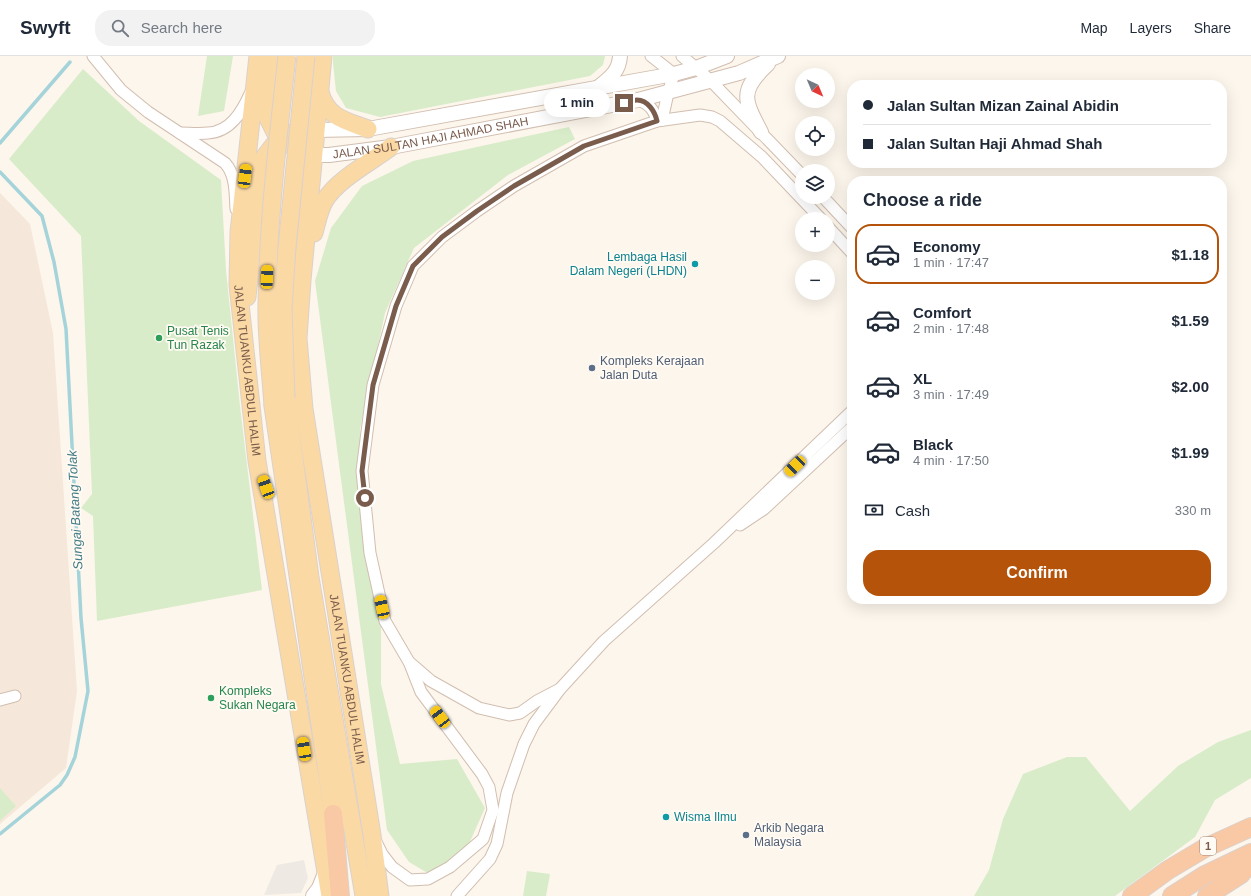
<!DOCTYPE html>
<html lang="en">
<head>
<meta charset="utf-8">
<style>
  body { margin:0; font-family:Helvetica,sans-serif; background:#f2f2f3; color:#1f2937; height:100vh; display:flex; flex-direction:column; font-size:15px; white-space:nowrap }
  * { box-sizing:border-box; margin:0 }
  p { font-size:13px; color:#747a83 }
  .icon { flex:none; width:22px; height:22px; fill:none; stroke:currentColor; stroke-width:2; stroke-linecap:round; stroke-linejoin:round }
  .map { position:relative; flex:1; overflow:hidden }
  .drawer { position:absolute; left:847px; top:120px; width:380px; height:428px; display:flex; flex-direction:column; background:#fff; border-radius:16px; box-shadow:0 4px 16px #0002 }
  .drawer>* { flex:none }
  .top-card { position:absolute; left:847px; top:24px; width:380px; height:88px; border-radius:16px; box-shadow:0 4px 16px #0002; display:grid; align-content:center; height:88px; padding:0 16px; background:#fff }
  .needle { width:26px; rotate:136deg }
  .buttons { position:absolute; left:795px; top:12px; display:grid; gap:8px }
  .buttons a { display:grid; place-items:center; width:40px; height:40px; border-radius:50%; background:#fff; box-shadow:0 4px 16px #0002; font-size:20px }
  .end { position:absolute; width:18px; height:18px; margin:-9px; border:5px solid #7a5c4d; background:#fff; box-shadow:0 0 0 2px #fff }
  .from { border-radius:50% }
  .bubble { position:absolute; height:28px; border-radius:14px; background:#fff; box-shadow:0 4px 16px #0002; font-size:13px; font-weight:800; line-height:28px; text-align:center }
  .car { position:absolute; width:12px; height:24px; margin:-12px -6px; border-radius:5px; box-shadow:0 0 3px 1px #0007; background:linear-gradient(#f5c518 24%,#345 0 40%,#f5c518 0 76%,#345 0 86%,#f5c518 0) }
  .top-card b { display:flex; align-items:center; gap:14px; height:38px; font-size:15px }
  .top-card b+b { border-top:1px solid #e0e1e3 }
  .top-card i { width:10px; height:10px; background:#1f2937 }
  ul { padding:0; list-style:none }
  li { display:flex; align-items:center; gap:12px; height:60px; margin:0 8px 6px; padding:0 8px; border:2px solid transparent; border-radius:16px }
  li div { flex:1 }
  li b { display:block; font-size:15px }
  li em { font-style:normal; font-weight:800 }
  li.current { border-color:#b45309 }
  li>.icon { width:36px; height:36px; stroke-width:1.5 }
  h2 { padding:0 16px; font-size:18px; line-height:48px }
  .pay { display:flex; align-items:center; gap:10px; height:44px; padding:0 16px; font-size:15px }
  .pay p { margin-inline-start:auto }
  .action { display:flex; gap:8px; margin-top:auto; padding:8px 16px }
  .action a { flex:1; height:46px; border-radius:16px; background:#b45309; color:#fff; font-size:16px; font-weight:800; line-height:46px; text-align:center }
  header { display:flex; align-items:center; gap:24px; box-sizing:border-box; height:56px; padding:0 20px; background:#fff; border-bottom:1px solid #e0e1e3 }
  header strong { font-size:19px }
  nav { display:flex; gap:22px; margin-inline-start:auto; font-size:14px }
  .search { width:280px; height:36px; background:#f2f2f3; display:flex; align-items:center; gap:10px; box-sizing:border-box; padding:0 14px; border-radius:16px; color:#747a83; font-size:15px }
  .map>svg:first-child { display:block }
  .residential { fill:#f5e8da }
  .industrial { fill:#efe9e4 }
  .green { fill:#d8ecc9 }
  .lines { fill:none; stroke-linecap:round; stroke-linejoin:round }
  .stream { stroke:#a5d3da; stroke-width:3.5 }
  .minor-casing { stroke:#d1beb0; stroke-width:13 }
  .tertiary-casing { stroke:#d1beb0; stroke-width:16 }
  .primary-casing { stroke:#dad1cd; stroke-width:19 }
  .trunk-casing { stroke:#dad1cd; stroke-width:20 }
  .minor { stroke:#fff; stroke-width:11 }
  .tertiary { stroke:#fff; stroke-width:14 }
  .primary { stroke:#fbd9a5; stroke-width:17 }
  .trunk { stroke:#f9c8a4; stroke-width:18 }
  .primary-bridge-casing { stroke:#dad1cd; stroke-width:19; stroke-linecap:butt }
  .primary-bridge { stroke:#fbd9a5; stroke-width:17 }
  .route { stroke:#7a5c4d; stroke-width:5 }
  .culture-dot { fill:#0f9aa8; stroke:#fffaf3; stroke-width:1.5 }
  .leisure-dot { fill:#2e9e5b; stroke:#fffaf3; stroke-width:1.5 }
  .service-dot { fill:#5c6f8a; stroke:#fffaf3; stroke-width:1.5 }
  .labels { text-anchor:middle; dominant-baseline:central; stroke-width:3.5; stroke-linejoin:round; paint-order:stroke }
  .shield { fill:#fffaf3; stroke:#a28b7f; stroke-width:1 }
  .shield-label { font-size:11px; font-weight:bold; fill:#7a5c4d }
  .street-label { font-size:12px; fill:#7a5c4d; stroke:#fffaf3 }
  .culture-label { font-size:12px; fill:#0d838f; stroke:#fffaf3; text-anchor:end }
  .leisure-label { font-size:12px; fill:#27864d; stroke:#fffaf3; text-anchor:start }
  .service-label { font-size:12px; fill:#4e5e75; stroke:#fffaf3; text-anchor:start }
  .water-label { font-size:13px; font-style:italic; fill:#437c86; stroke:#fffaf3 }
</style>
</head>
<body>
<header>
<strong>Swyft</strong>
<div class="search"><svg class="icon" aria-label="search" viewBox="0 0 24 24"><circle cx="10" cy="10" r="6"/><path d="M15 15l6 6"/></svg>Search here</div>
<nav><a>Map</a><a>Layers</a><a>Share</a></nav>
</header>
<div class="map">
<svg width="1251" height="840" viewBox="0 0 1251 840">
  <rect width="100%" height="100%" fill="#fdf6ec"/>
  <!-- residential -->
  <polygon class="residential" points="0,137 30,168 53,277 77,635 66,712 0,768"/>
  <!-- industrial -->
  <polygon class="industrial" points="304,804 308,822 301,837 264,839 277,809"/>
  <!-- green -->
  <g class="green">
    <polygon points="207,0 233,0 224,55 198,60"/>
    <polygon points="333,0 605,0 603,9 590,20 380,61 346,52 336,35 333,7"/>
    <polygon points="83,13 139,65 221,124 226,214 240,350 262,534 97,565 93,460 81,452 92,438 81,180 9,103"/>
    <polygon points="569,71 575,83 508,119 414,192 385,257 360,373 381,571 381,628 400,708 457,703 485,752 464,799 431,819 409,806 387,774 315,225 331,172 362,130 413,105"/>
    <polygon points="1251,674 1251,722 1215,744 1195,781 1115,840 974,840 989,814 1003,763 1023,718 1067,701 1086,701 1130,755 1178,710 1218,686"/>
    <polygon points="0,732 16,750 0,765"/>
    <polygon points="527,815 550,818 546,840 523,840"/>
  </g>
  <g class="lines">
    <!-- stream -->
    <g class="stream">
      <polyline points="0,87 70,6"/>
      <polyline points="0,116 42,160 54,206 66,273 81,562 88,635 75,701 67,719 60,729 0,778"/>
    </g>
    <!-- minor casing -->
    <g class="minor-casing">
      <g id="minor">
        <path d="M93 0 121 34 148 56 225 107C236 119 235 137 236 153"/>
        <polyline points="651,0 674,18 668,37 662,64"/>
        <polyline points="682,0 711,25 802,119"/>
        <path d="M638 44C649 48 654 53 657 65"/>
        <path d="M180 77C189 77 199 78 208 77 230 76 242 56 250 38"/>
        <polyline points="823,141 852,172"/>
        <polyline points="828,171 852,197"/>
        <polyline points="740,469 764,453 852,371"/>
        <polyline points="560,633 537,645 520,657 509,659 479,652 431,625 409,606 385,565 370,497 362,415 373,329 396,250 413,210 442,181 477,155 514,130 584,90 657,65 700,59 712,61 720,65 762,101 821,163"/>
        <polyline points="0,644 15,640"/>
        <polyline points="376,786 382,798 392,811 410,824 428,823 450,811 483,783 493,754 489,731 482,718 421,636 410,608"/>
        <polyline points="457,840 490,803 497,788 507,737 524,688 534,668 560,633 604,585 714,487 852,355"/>
      </g>
    </g>
    <!-- tertiary casing -->
    <g class="tertiary-casing">
      <g id="tertiary">
        <path d="M600 30C611 21 619 15 620 0"/>
        <polyline points="316,74 368,73 674,18 696,12 727,0"/>
        <path d="M761 76C744 44 739 35 768 8"/>
        <path id="s1" d="M313 99H329L391 91 638 44 739 17 778 0"/>
        <polyline points="313,840 319,832 325,817"/>
      </g>
    </g>
    <!-- primary casing -->
    <g class="primary-casing">
      <g id="primary">
        <path id="s2" d="M258 0 239 176 238 229 257 405 330 840"/>
        <polyline points="271,0 266,58 275,76 286,88"/>
        <path id="s3" d="M323 0 302 224 298 282 304 353 372 779 380 840"/>
        <path d="M320 36C327 62 346 65 368 73"/>
        <path d="M314 177C317 166 319 154 325 144 338 123 371 106 391 91"/>
        <polyline points="247,241 262,104 280,81 298,75 312,74"/>
        <polyline points="286,342 310,521 364,840"/>
        <polyline points="273,350 335,771"/>
      </g>
    </g>
    <!-- trunk casing -->
    <g class="trunk-casing">
      <g id="trunk">
        <polyline points="333,758 340,840"/>
        <polyline points="1132,840 1168,814 1205,792 1251,771"/>
        <polyline points="1172,840 1205,819 1251,797"/>
        <polyline points="1207,840 1241,818 1251,804"/>
      </g>
    </g>
    <!-- minor -->
    <use href="#minor" class="minor"/>
    <!-- tertiary -->
    <use href="#tertiary" class="tertiary"/>
    <!-- primary -->
    <use href="#primary" class="primary"/>
    <!-- trunk -->
    <use href="#trunk" class="trunk"/>
    <!-- primary-bridge casing -->
    <g class="primary-bridge-casing">
      <g id="primary-bridge">
        <polyline points="286,342 283,253 287,191 306,0"/>
        <path d="M273 350C271 317 266 280 267 248 268 165 278 82 287 0"/>
      </g>
    </g>
    <!-- primary-bridge -->
    <use href="#primary-bridge" class="primary-bridge"/>
  </g>
  <g class="lines">
    <!-- route -->
    <path class="route" d="M365 442 362 415 373 329 396 250 413 210 442 181 477 155 514 130 584 90 657 65C655 56 648 44 637 44 633 44 628 46 624 47"/>
  </g>
  <!-- markers -->
  <g class="culture-dot">
    <circle cx="695" cy="208" r="4"/>
    <circle cx="666" cy="761" r="4"/>
  </g>
  <g class="leisure-dot">
    <circle cx="159" cy="282" r="4"/>
    <circle cx="211" cy="642" r="4"/>
  </g>
  <g class="service-dot">
    <circle cx="592" cy="312" r="4"/>
    <circle cx="746" cy="779" r="4"/>
  </g>
  <g class="labels">
    <!-- shield labels -->
    <rect class="shield" x="1200" y="781" width="16" height="18" rx="3"/>
    <g class="shield-label">
      <text x="1208" y="790">1</text>
    </g>
    <!-- street labels -->
    <g class="street-label">
      <text stroke="none"><textPath href="#s1" startOffset="119">JALAN SULTAN HAJI AHMAD SHAH</textPath></text>
      <text stroke="none"><textPath href="#s2" startOffset="316">JALAN TUANKU ABDUL HALIM</textPath></text>
      <text stroke="none"><textPath href="#s3" startOffset="628">JALAN TUANKU ABDUL HALIM</textPath></text>
    </g>
    <!-- culture labels -->
    <g class="culture-label">
      <text x="687" y="201">Lembaga Hasil<tspan x="687" dy="14">Dalam Negeri (LHDN)</tspan></text>
      <text x="674" y="761" text-anchor="start">Wisma Ilmu</text>
    </g>
    <!-- leisure labels -->
    <g class="leisure-label">
      <text x="167" y="275">Pusat Tenis<tspan x="167" dy="14">Tun Razak</tspan></text>
      <text x="219" y="635">Kompleks<tspan x="219" dy="14">Sukan Negara</tspan></text>
    </g>
    <!-- service labels -->
    <g class="service-label">
      <text x="600" y="305">Kompleks Kerajaan<tspan x="600" dy="14">Jalan Duta</tspan></text>
      <text x="754" y="772">Arkib Negara<tspan x="754" dy="14">Malaysia</tspan></text>
    </g>
    <!-- water labels -->
    <g class="water-label">
      <text transform="translate(75 454) rotate(-93)">Sungai Batang Tolak</text>
    </g>
  </g>
</svg>
<div class="buttons">
<a><svg class="needle" viewBox="-14 -14 28 28"><path d="M0-13l5 13h-10z" fill="#e53935"/><path d="M0 13l5-13h-10z" fill="#747a83"/></svg></a>
<a><svg class="icon" aria-label="locate" viewBox="0 0 24 24"><circle cx="12" cy="12" r="6"/><path d="M12 2v4M12 18v4M2 12h4M18 12h4"/></svg></a>
<a><svg class="icon" aria-label="layers" viewBox="0 0 24 24"><path d="M12 4l9 5-9 5-9-5zM3 14l9 5 9-5"/></svg></a>
<a>+</a>
<a>−</a>
</div>
<i class="end from" style="left:365px;top:442px"></i>
<i class="end" style="left:624px;top:47px"></i>
<div class="bubble" style="left:544px;top:33px;width:66px">1 min</div>
<i class="car" style="left:245px;top:120px;rotate:7deg"></i>
<i class="car" style="left:267px;top:221px;rotate:2deg"></i>
<i class="car" style="left:795px;top:410px;rotate:226deg"></i>
<i class="car" style="left:266px;top:431px;rotate:340deg"></i>
<i class="car" style="left:382px;top:551px;rotate:348deg"></i>
<i class="car" style="left:440px;top:661px;rotate:323deg"></i>
<i class="car" style="left:304px;top:693px;rotate:351deg"></i>
<div class="top-card">
<b><i class="from"></i>Jalan Sultan Mizan Zainal Abidin</b>
<b><i></i>Jalan Sultan Haji Ahmad Shah</b>
</div>
<section class="drawer">
<h2>Choose a ride</h2>
<ul>
<li class="current"><svg class="icon" aria-label="car" viewBox="0 0 24 24"><path d="M5 17H2v-5l4-1 3-4h7l3 4 3 1v5h-3M9 17h6M6 11h13"/><circle cx="7" cy="17" r="2"/><circle cx="17" cy="17" r="2"/></svg><div><b>Economy</b><p>1 min · 17:47</p></div><em>$1.18</em></li>
<li><svg class="icon" aria-label="car" viewBox="0 0 24 24"><path d="M5 17H2v-5l4-1 3-4h7l3 4 3 1v5h-3M9 17h6M6 11h13"/><circle cx="7" cy="17" r="2"/><circle cx="17" cy="17" r="2"/></svg><div><b>Comfort</b><p>2 min · 17:48</p></div><em>$1.59</em></li>
<li><svg class="icon" aria-label="car" viewBox="0 0 24 24"><path d="M5 17H2v-5l4-1 3-4h7l3 4 3 1v5h-3M9 17h6M6 11h13"/><circle cx="7" cy="17" r="2"/><circle cx="17" cy="17" r="2"/></svg><div><b>XL</b><p>3 min · 17:49</p></div><em>$2.00</em></li>
<li><svg class="icon" aria-label="car" viewBox="0 0 24 24"><path d="M5 17H2v-5l4-1 3-4h7l3 4 3 1v5h-3M9 17h6M6 11h13"/><circle cx="7" cy="17" r="2"/><circle cx="17" cy="17" r="2"/></svg><div><b>Black</b><p>4 min · 17:50</p></div><em>$1.99</em></li>
</ul>
<div class="pay"><svg class="icon" aria-label="cash" viewBox="0 0 24 24"><path d="M3 7h18v10H3z"/><circle cx="12" cy="12" r="2"/></svg>Cash<p>330 m</p></div>
<div class="action"><a>Confirm</a></div>
</section>
</div>
</body>
</html>
